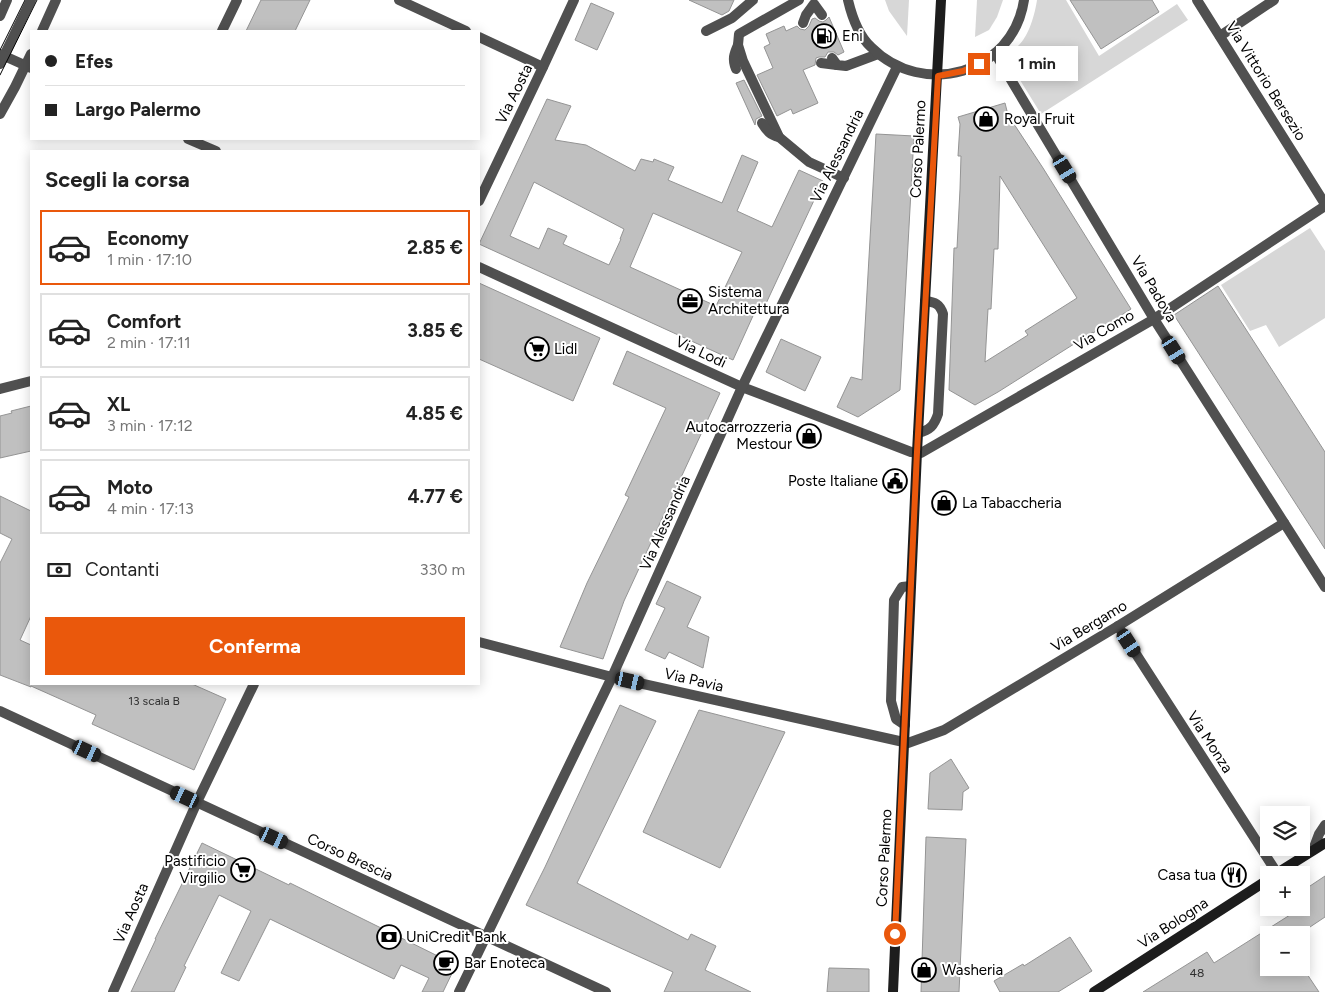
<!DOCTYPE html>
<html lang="it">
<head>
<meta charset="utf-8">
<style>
  body { margin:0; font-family:Figtree,sans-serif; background:#f2f2f2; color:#222; height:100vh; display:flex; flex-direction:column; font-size:19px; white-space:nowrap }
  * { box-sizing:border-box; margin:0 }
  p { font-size:16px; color:#767676 }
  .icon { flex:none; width:28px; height:28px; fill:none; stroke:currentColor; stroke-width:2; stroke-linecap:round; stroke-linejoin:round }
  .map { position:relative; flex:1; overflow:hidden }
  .details { position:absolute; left:30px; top:150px; width:450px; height:535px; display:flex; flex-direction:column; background:#fff; border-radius:0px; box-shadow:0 2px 12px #0003 }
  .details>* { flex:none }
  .banner { position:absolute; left:30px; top:30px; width:450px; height:110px; border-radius:0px; box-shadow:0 2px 12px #0003; display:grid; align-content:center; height:110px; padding:0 15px; background:#fff }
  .fabs { position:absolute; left:1260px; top:806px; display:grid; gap:10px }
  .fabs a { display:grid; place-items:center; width:50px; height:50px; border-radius:0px; background:#fff; box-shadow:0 2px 12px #0003; font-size:25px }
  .end { position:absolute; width:22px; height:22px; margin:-11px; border:6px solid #ea580c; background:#fff; box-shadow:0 0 0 2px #fff }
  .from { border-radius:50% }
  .bubble { position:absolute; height:35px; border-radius:0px; background:#fff; box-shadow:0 2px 12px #0003; font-size:16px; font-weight:700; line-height:35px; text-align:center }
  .car { position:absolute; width:15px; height:30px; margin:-15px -8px; border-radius:6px; box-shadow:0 0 4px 1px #0007; background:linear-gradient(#222 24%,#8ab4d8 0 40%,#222 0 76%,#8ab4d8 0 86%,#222 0) }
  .banner b { display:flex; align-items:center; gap:18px; height:48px; font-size:19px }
  .banner b+b { border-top:1px solid #e0e0e0 }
  .banner i { width:12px; height:12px; background:#222 }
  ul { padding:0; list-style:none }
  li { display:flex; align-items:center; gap:15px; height:75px; margin:0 10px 8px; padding:0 5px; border:2px solid #e0e0e0; border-radius:0px }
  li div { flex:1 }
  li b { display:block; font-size:19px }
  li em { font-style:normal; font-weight:700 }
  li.selected { border-color:#ea580c }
  li>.icon { width:45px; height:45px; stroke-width:1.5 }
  h2 { padding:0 15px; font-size:22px; line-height:60px }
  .pay { display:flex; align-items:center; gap:12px; height:55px; padding:0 15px; font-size:19px }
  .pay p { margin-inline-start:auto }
  .button { display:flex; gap:10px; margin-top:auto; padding:10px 15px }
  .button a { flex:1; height:58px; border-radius:0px; background:#ea580c; color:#fff; font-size:20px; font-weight:700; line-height:58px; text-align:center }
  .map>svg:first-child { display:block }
  .green { fill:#d7d7d7 }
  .building { fill:#c0c0c0; stroke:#949494; fill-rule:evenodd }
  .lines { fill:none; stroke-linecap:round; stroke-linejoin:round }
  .service { stroke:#505050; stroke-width:10 }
  .minor { stroke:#505050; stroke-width:10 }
  .tertiary { stroke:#505050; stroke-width:10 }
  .secondary { stroke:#1d1d1d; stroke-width:10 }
  .tram { stroke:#000; stroke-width:1 }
  .route { stroke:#ea580c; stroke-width:6 }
  .labels { text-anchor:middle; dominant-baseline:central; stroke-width:4; stroke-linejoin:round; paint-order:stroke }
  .number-label { font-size:12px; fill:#303030 }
  .poi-label { font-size:15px; fill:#000; stroke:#fff; text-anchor:start }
  .street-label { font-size:15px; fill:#000; stroke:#fff }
</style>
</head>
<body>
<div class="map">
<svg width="1325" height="992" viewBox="0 0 1325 992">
  <rect width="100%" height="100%" fill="#fff"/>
  <!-- green -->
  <g class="green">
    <polygon points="885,0 909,0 907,36 889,11"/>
    <polygon points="977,0 1003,0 997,17 989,30 975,37"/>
    <path d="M1037 0H1066L1099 56 1177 4 1188 20 1041 114 1004 54C1008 52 1015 49 1018 46 1029 36 1035 14 1037 0Z"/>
    <polygon points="1310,228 1325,251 1325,318 1279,347 1266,325 1250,331 1221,285"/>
  </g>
  <!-- building -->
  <g class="building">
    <polygon points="261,0 310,0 295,31 246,31"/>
    <polygon points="689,0 734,0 729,11 722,15"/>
    <polygon points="1070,0 1152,0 1159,12 1101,49"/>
    <polygon points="591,3 614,13 597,50 575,40"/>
    <polygon points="829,17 844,52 838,55 834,52 828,52 825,57 819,57 816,58 815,65 803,70 818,103 793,114 791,109 777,116 757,75 773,68 764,47 770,44 766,34 784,26 786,31 797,26 800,29 805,30 809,26 812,19 815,18 819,21 823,22 826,20"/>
    <polygon points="744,80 762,116 756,119 755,125 736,83"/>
    <path d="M547 99 571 106 555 140 586 145 635 171 641 159 653 162 654 159 674 167 668 180 722 203 742 155 758 162 737 211 772 227 799 170 823 181 763 310 757 307 733 360 479 244ZM534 182 624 229 620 239H621L609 265 563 244 567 236 548 228 539 249 510 236ZM653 213 742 252 716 306 630 267Z"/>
    <path d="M1005 103 1008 115 1043 168 1131 309 1093 333V332L998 392 975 405 949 390 954 248H957L960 189 961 156H958L960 124 958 117ZM1000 176 1077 298 1025 331 1028 335 985 362 988 309H991L994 249H998Z"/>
    <polygon points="876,134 914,136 900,390 858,417 837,407 851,377 862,380"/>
    <polygon points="479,283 600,338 573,401 479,359"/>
    <polygon points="1218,286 1325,452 1325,549 1174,315"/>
    <polygon points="781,339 821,357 805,391 766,372"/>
    <polygon points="627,351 720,393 624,601 603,659 560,647 587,583 629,497 625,495 666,408 613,384"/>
    <polygon points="31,406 31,451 0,458 0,416 12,413 11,411"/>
    <polygon points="0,496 31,511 31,616 20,640 31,645 31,684 192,684 226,699 194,770 92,724 96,715 31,686 31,687 0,675 0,563 12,539 0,533"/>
    <polygon points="667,581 701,597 687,627 709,637 703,668 669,652 665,659 645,650 665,608 656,604"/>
    <polygon points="620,705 656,721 577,883 688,940 691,934 716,946 705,970 751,992 664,992 673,972 526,905 545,867"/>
    <polygon points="699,710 785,732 720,868 643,832"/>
    <polygon points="951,759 969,788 963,792 962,810 928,809 930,773"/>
    <polygon points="926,837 966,839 959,992 921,992"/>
    <polygon points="202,843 289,885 290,883 456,965 443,992 422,992 429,978 401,965 394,979 270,919 239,981 221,973 251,911 219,895 184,966 186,967 174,992 131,992 156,939 155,939"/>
    <polygon points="1325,876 1325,917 1298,935 1269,935 1269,968 1303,968 1319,992 1143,992 1207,952 1214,963 1301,908 1301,892"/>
    <polygon points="1070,937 1092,971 1058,992 1000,992 994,981 1023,964 1024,966"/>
    <polygon points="829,968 869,969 869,992 827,992"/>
  </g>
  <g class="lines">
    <!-- service -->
    <g class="service">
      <polyline points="799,0 739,34 738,45 743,61 779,137 809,162 844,178"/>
      <polyline points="803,23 806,15 814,4 822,15"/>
      <polyline points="706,31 732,18 753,0"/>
      <polyline points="832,58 837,65 846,66 878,54"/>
      <polyline points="821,63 837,65"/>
      <polyline points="0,64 31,0"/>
      <path d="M736 69C732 59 734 54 738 45"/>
      <path d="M762 123C767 131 770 135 779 137"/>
    </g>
    <!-- minor -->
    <g class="minor">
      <polyline points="399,0 466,31"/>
      <path d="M848 0C852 17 858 35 871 47 923 99 1013 74 1024 0"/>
      <polyline points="1197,0 1325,204"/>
      <polyline points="222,31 237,0"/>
      <polyline points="1220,36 1274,0"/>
      <polyline points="479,37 543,67"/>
      <polyline points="995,53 1154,319 1325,587"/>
      <polyline points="0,54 31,68"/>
      <polyline points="188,139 216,151"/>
      <polyline points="479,201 543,67 574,0"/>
      <polyline points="479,267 742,387 911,452 921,453 1154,319 1325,206"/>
      <polyline points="0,389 31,381"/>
      <path d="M918 433C930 430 934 426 938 414L943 314C940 304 935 302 925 301"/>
      <polyline points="1118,626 1277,873"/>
      <polyline points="479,642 612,677 908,743 944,730 1118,626 1284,523"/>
      <polyline points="905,725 896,719 891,701 894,600 902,587 911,586"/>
      <polyline points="1313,850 1319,834 1325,825"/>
      <polyline points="113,992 197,802 254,684"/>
      <polyline points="459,992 612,677 742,387 897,67"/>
    </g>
    <!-- tertiary -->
    <g class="tertiary">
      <polyline points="0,16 7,0"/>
      <polyline points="42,31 56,0"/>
      <polyline points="0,114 15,87 31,54"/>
      <polyline points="0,711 606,992"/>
    </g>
    <!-- secondary -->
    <g class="secondary">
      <polyline points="1274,875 1325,843"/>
      <polyline points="893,992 917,452 941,0"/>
      <polyline points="1094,992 1269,879"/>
    </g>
    <!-- tram -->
    <g class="tram">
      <polyline points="0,50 25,0"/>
      <polyline points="0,75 37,0"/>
    </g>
  </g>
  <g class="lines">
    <!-- route -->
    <polyline class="route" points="895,934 917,452 938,76 963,71 979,64"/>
  </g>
  <!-- icons -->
  <defs>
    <g id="fuel-ring" transform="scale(1.25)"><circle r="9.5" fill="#fff" stroke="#000" stroke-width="1.5"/><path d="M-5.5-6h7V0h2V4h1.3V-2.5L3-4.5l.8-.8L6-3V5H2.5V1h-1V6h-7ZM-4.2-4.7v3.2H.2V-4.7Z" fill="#000"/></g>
    <g id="shop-ring" transform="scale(1.25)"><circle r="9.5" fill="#fff" stroke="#000" stroke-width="1.5"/><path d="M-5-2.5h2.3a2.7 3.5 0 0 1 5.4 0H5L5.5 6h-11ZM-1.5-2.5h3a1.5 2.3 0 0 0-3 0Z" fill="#000"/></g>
    <g id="office-ring" transform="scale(1.25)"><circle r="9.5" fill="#fff" stroke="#000" stroke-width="1.5"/><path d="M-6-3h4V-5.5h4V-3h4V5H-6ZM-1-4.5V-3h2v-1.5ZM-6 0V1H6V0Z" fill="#000"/></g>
    <g id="supermarket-ring" transform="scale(1.25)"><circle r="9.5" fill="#fff" stroke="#000" stroke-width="1.5"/><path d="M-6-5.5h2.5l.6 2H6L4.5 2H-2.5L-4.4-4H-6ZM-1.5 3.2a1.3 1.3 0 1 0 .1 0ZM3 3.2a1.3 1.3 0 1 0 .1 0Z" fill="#000"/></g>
    <g id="civic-ring" transform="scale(1.25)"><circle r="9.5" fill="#fff" stroke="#000" stroke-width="1.5"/><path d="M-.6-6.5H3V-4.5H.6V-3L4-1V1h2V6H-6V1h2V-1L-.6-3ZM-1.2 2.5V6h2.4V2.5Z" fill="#000"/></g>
    <g id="restaurant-ring" transform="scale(1.25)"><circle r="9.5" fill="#fff" stroke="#000" stroke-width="1.5"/><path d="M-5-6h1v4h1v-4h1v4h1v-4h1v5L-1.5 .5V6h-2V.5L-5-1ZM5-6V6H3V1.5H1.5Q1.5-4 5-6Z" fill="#000"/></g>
    <g id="bank-ring" transform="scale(1.25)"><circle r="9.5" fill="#fff" stroke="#000" stroke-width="1.5"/><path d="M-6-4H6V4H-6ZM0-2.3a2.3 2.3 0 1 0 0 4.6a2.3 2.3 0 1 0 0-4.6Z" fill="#000"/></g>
    <g id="cafe-ring" transform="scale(1.25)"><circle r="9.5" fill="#fff" stroke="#000" stroke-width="1.5"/><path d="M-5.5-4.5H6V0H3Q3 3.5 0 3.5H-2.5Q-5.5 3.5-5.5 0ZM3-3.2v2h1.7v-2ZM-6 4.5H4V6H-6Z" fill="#000"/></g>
  </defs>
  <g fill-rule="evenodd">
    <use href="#fuel-ring" x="824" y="36"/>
    <use href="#shop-ring" x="986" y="119"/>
    <use href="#office-ring" x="690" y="301"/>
    <use href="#supermarket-ring" x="537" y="349"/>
    <use href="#shop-ring" x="809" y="436"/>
    <use href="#civic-ring" x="895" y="481"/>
    <use href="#shop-ring" x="944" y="503"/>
    <use href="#supermarket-ring" x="243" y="870"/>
    <use href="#restaurant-ring" x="1234" y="875"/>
    <use href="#bank-ring" x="389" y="937"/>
    <use href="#cafe-ring" x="446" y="963"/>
    <use href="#shop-ring" x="924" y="970"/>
  </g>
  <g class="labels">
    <!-- number labels -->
    <g class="number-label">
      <text x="154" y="701">13 scala B</text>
      <text x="1197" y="973">48</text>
    </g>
    <!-- poi labels -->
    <g class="poi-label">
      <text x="842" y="36">Eni</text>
      <text x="1004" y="119">Royal Fruit</text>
      <text x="708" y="292">Sistema<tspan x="708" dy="17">Architettura</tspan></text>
      <text x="554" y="349">Lidl</text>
      <text x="792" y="427" text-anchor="end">Autocarrozzeria<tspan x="792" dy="17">Mestour</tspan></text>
      <text x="878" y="481" text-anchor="end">Poste Italiane</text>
      <text x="962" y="503">La Tabaccheria</text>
      <text x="226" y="861" text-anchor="end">Pastificio<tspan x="226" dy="17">Virgilio</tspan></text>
      <text x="1216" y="875" text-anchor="end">Casa tua</text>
      <text x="406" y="937">UniCredit Bank</text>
      <text x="464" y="963">Bar Enoteca</text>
      <text x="942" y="970">Washeria</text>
    </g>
    <!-- street labels -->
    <g class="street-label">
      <text transform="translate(1266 81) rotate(58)">Via Vittorio Bersezio</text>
      <text transform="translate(514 94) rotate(-64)">Via Aosta</text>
      <text transform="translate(918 149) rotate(-87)">Corso Palermo</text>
      <text transform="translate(837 156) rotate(-64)">Via Alessandria</text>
      <text transform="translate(1154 289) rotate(59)">Via Padova</text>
      <text transform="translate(1104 330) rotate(-30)">Via Como</text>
      <text transform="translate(701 352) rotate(25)">Via Lodi</text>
      <text transform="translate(665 523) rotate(-66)">Via Alessandria</text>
      <text transform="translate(1089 626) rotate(-31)">Via Bergamo</text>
      <text transform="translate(694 680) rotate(13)">Via Pavia</text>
      <text transform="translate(1210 742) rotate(57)">Via Monza</text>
      <text transform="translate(350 857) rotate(25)">Corso Brescia</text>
      <text transform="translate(884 858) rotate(-87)">Corso Palermo</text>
      <text transform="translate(131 913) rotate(-66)">Via Aosta</text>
      <text transform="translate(1173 923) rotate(-33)">Via Bologna</text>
    </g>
  </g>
</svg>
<div class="fabs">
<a><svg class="icon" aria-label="layers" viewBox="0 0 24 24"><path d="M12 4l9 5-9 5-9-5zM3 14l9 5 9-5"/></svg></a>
<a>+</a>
<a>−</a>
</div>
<i class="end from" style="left:895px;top:934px"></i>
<i class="end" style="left:979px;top:64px"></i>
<div class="bubble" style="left:996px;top:46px;width:82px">1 min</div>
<i class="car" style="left:1065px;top:169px;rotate:149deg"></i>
<i class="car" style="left:1174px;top:350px;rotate:148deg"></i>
<i class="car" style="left:1129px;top:643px;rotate:147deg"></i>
<i class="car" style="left:630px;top:681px;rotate:103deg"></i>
<i class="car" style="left:87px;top:751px;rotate:115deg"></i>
<i class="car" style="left:185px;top:797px;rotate:295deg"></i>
<i class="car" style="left:274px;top:838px;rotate:115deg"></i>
<div class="banner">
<b><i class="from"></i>Efes</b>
<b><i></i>Largo Palermo</b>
</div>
<section class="details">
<h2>Scegli la corsa</h2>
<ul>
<li class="selected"><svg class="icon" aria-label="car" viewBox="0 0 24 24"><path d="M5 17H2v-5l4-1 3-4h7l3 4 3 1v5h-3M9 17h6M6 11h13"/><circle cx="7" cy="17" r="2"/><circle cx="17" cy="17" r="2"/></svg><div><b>Economy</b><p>1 min · 17:10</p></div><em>2.85 €</em></li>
<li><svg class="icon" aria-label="car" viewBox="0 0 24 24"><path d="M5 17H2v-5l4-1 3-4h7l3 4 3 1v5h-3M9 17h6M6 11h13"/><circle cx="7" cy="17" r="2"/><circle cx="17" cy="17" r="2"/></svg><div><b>Comfort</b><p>2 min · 17:11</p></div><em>3.85 €</em></li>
<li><svg class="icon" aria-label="car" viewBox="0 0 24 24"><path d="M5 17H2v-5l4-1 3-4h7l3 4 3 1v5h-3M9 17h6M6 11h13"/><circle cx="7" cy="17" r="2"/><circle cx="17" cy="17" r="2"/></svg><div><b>XL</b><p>3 min · 17:12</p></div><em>4.85 €</em></li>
<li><svg class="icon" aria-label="car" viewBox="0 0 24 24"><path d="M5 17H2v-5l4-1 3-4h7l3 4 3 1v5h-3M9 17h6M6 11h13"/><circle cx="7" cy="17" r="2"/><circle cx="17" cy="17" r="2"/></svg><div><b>Moto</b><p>4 min · 17:13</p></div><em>4.77 €</em></li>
</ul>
<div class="pay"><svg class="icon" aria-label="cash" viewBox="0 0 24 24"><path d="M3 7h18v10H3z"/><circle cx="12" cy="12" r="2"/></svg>Contanti<p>330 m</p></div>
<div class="button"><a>Conferma</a></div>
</section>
</div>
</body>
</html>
